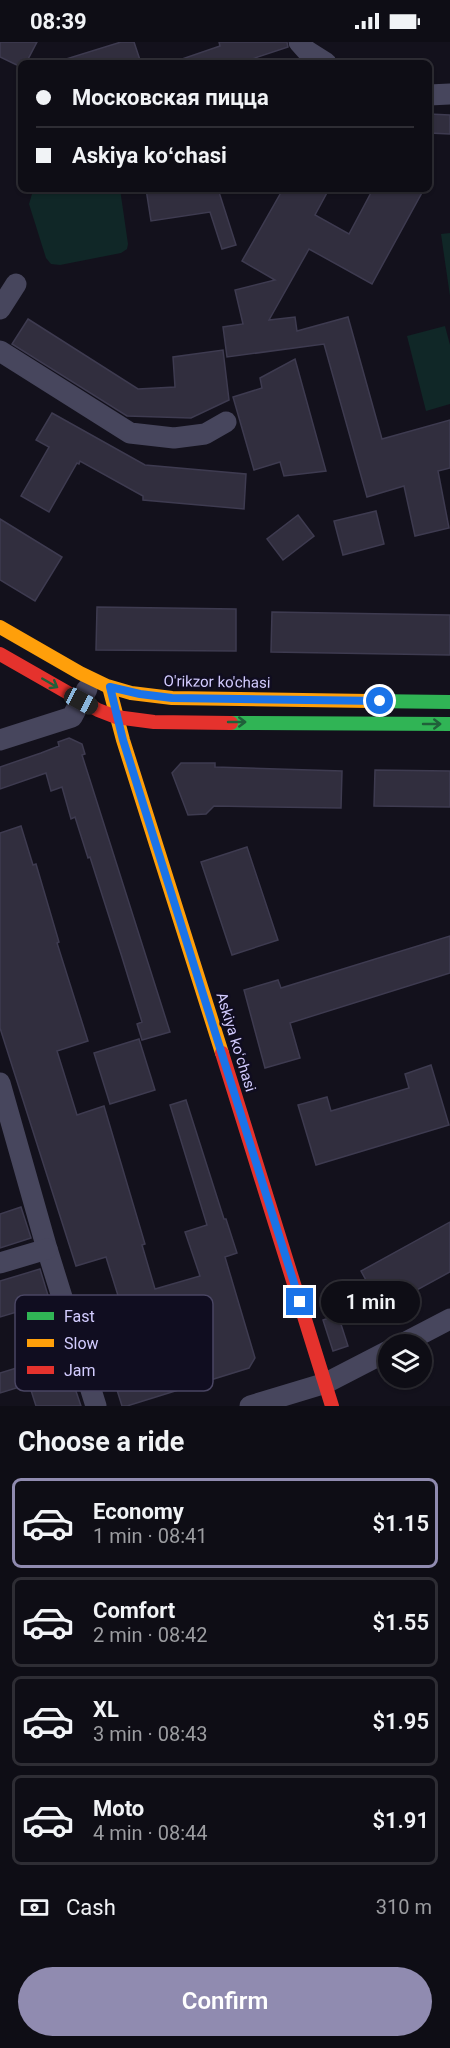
<!DOCTYPE html>
<html lang="en">
<head>
<meta charset="utf-8">
<style>
  body { margin:0; font-family:Roboto,sans-serif; background:#17161e; color:#f1f3f6; height:100vh; display:flex; flex-direction:column; font-size:22px; white-space:nowrap }
  * { box-sizing:border-box; margin:0 }
  p { font-size:20px; color:#9b9ca0 }
  .icon { flex:none; width:33px; height:33px; fill:none; stroke:currentColor; stroke-width:2; stroke-linecap:round; stroke-linejoin:round }
  .map { position:relative; height:1364px; overflow:hidden }
  .sheet { display:flex; flex-direction:column; background:#0e0d15; flex:1 }
  .sheet>* { flex:none }
  .banner { position:absolute; left:18px; top:18px; width:414px; height:132px; border-radius:9px; box-shadow:0 2px 4px #0004,0 0 0 2px #2e2d34; display:grid; align-content:center; height:132px; padding:0 18px; background:#0e0d15 }
  .tools { position:absolute; left:378px; top:1292px; display:grid; gap:12px }
  .tools a { display:grid; place-items:center; width:54px; height:54px; border-radius:50%; background:#0e0d15; box-shadow:0 2px 4px #0004,0 0 0 2px #2e2d34; font-size:30px }
  .end { position:absolute; width:27px; height:27px; margin:-14px; border:8px solid #1a73e8; background:#fff; box-shadow:0 0 0 3px #fff }
  .from { border-radius:50% }
  .bubble { position:absolute; height:42px; border-radius:21px; background:#0e0d15; box-shadow:0 2px 4px #0004,0 0 0 2px #2e2d34; font-size:20px; font-weight:600; line-height:42px; text-align:center }
  .car { position:absolute; width:18px; height:36px; margin:-18px -9px; border-radius:8px; box-shadow:0 0 4px 2px #0007; background:linear-gradient(#222 24%,#8ab4d8 0 40%,#222 0 76%,#8ab4d8 0 86%,#222 0) }
  .banner b { display:flex; align-items:center; gap:21px; height:57px; font-size:22px }
  .banner b+b { border-top:2px solid #2e2d34 }
  .banner i { width:15px; height:15px; background:#f1f3f6 }
  ul { padding:0; list-style:none }
  li { display:flex; align-items:center; gap:18px; height:90px; margin:0 12px 9px; padding:0 6px; border:3px solid #2e2d34; border-radius:9px }
  li div { flex:1 }
  li b { display:block; font-size:22px }
  li em { font-style:normal; font-weight:600 }
  li.on { border-color:#908bb0 }
  li>.icon { width:54px; height:54px; stroke-width:1.5 }
  h2 { padding:0 18px; font-size:27px; line-height:72px }
  .pay { display:flex; align-items:center; gap:15px; height:66px; padding:0 18px; font-size:22px }
  .pay p { margin-inline-start:auto }
  .primary-button { display:flex; gap:12px; margin-top:auto; padding:12px 18px }
  .primary-button a { flex:1; height:69px; border-radius:36px; background:#908bb0; color:#fff; font-size:24px; font-weight:600; line-height:69px; text-align:center }
  .status { display:flex; justify-content:space-between; align-items:center; height:42px; padding:0 30px; background:#0e0d15; direction:ltr }
  .status svg { height:16px; fill:currentColor }
  .map>svg:first-child { display:block }
  .green { fill:#102727 }
  .building { fill:#312e3e; stroke:#3e3b50; stroke-width:1.5; fill-rule:evenodd }
  .lines { fill:none; stroke-linecap:round; stroke-linejoin:round }
  .street { stroke:#47465d; stroke-width:21 }
  .fast { stroke:#30b455; stroke-width:14 }
  .slow { stroke:#ff9f0a; stroke-width:14 }
  .jam { stroke:#e5322d; stroke-width:14 }
  .oneway { stroke:#20603a }
  .route { stroke:#1a73e8; stroke-width:8 }
  .labels { text-anchor:middle; dominant-baseline:central; stroke-width:5; stroke-linejoin:round; paint-order:stroke }
  .street-label { font-size:15px; fill:#d3ccff; stroke:#100d20 }
  .key { fill:#100d20; stroke:#4a4663; stroke-width:1.5 }
  .key-label { font-size:16px; fill:#d3ccff }
</style>
</head>
<body>
<div class="status"><b>08:39</b><svg viewBox="0 0 49 12"><path d="M0 12V9h3v3zM5 12V6h3v6zM10 12V3h3v9zM15 12V0h3v12zM26 1h20v11H26zM47 4h2v5h-2z"/></svg></div>
<div class="map">
<svg width="450" height="1364" viewBox="0 0 450 1364">
  <rect width="100%" height="100%" fill="#13111c"/>
  <!-- green -->
  <g class="green">
    <polygon points="38,147 120,147 128,202 127,207 121,211 60,223 51,222 46,216 29,162 32,152"/>
    <polygon points="450,191 450,254 441,192"/>
    <polygon points="445,284 450,303 450,362 426,369 407,294"/>
  </g>
  <!-- building -->
  <g class="building">
    <polygon points="0,0 37,0 26,21 21,21 21,25 0,15"/>
    <polygon points="121,0 134,0 141,21 66,21 66,17"/>
    <polygon points="219,0 287,0 288,5 240,21 179,21 179,18 220,4"/>
    <polygon points="429,72 450,73 450,92 429,91"/>
    <polygon points="146,147 218,147 236,203 222,207 210,170 151,179"/>
    <polygon points="283,147 329,147 315,173 349,192 373,147 424,147 372,242 309,207 269,278 295,275 297,289 348,275 382,397 450,378 450,426 438,429 449,486 415,494 404,444 367,455 324,302 227,315 223,285 243,282 235,248 275,238 242,219"/>
    <polygon points="28,277 138,347 175,345 173,315 223,308 229,358 191,376 127,374 12,302"/>
    <polygon points="295,317 326,429 284,434 280,420 254,428 233,355 262,346 260,336"/>
    <polygon points="52,371 145,423 246,432 244,467 143,458 143,454 80,419 79,422 77,421 49,470 21,454 49,405 36,398"/>
    <polygon points="376,469 384,502 343,513 334,479"/>
    <polygon points="298,473 314,494 283,518 267,497"/>
    <polygon points="0,477 62,515 35,559 0,538"/>
    <polygon points="97,565 236,567 236,609 96,608"/>
    <polygon points="272,570 450,573 450,613 271,610"/>
    <polygon points="69,696 82,702 85,712 82,713 170,990 142,998 137,982 142,980 121,912 90,815 88,816 75,775 71,777 62,745 51,749 46,731 0,747 0,725 41,711 59,704 58,700"/>
    <polygon points="181,721 215,721 215,725 342,729 341,766 214,764 206,772 188,773 172,731"/>
    <polygon points="375,728 450,729 450,765 374,764"/>
    <path d="M21 784 33 823 36 822 59 900 57 901 88 999 57 1009 77 1073 104 1064 145 1202 142 1203 155 1247 200 1234 185 1190 207 1183 170 1063 186 1058 224 1177H226L237 1211 225 1215 255 1316 249 1326 127 1364H122L102 1300 130 1292 106 1215 76 1224 0 986V791ZM202 1260 210 1289 172 1301 163 1272Z"/>
    <polygon points="247,805 278,898 232,913 201,820"/>
    <polygon points="450,894 450,931 290,981 300,1016 265,1026 244,948 278,938 281,946"/>
    <polygon points="139,997 155,1048 110,1062 94,1011"/>
    <polygon points="431,1023 449,1083 316,1123 298,1063 327,1055 331,1069 409,1046 405,1032"/>
    <polygon points="21,1165 31,1196 0,1206 0,1172"/>
    <polygon points="450,1180 450,1230 382,1267 361,1229"/>
    <polygon points="40,1227 50,1260 0,1275 0,1239"/>
    <polygon points="338,1273 348,1304 333,1309 323,1278"/>
    <polygon points="60,1302 81,1364 36,1364 29,1342 0,1351 0,1331 23,1324 20,1315"/>
  </g>
  <g class="lines">
    <!-- street -->
    <g class="street">
      <polyline points="299,0 307,9 326,21"/>
      <polyline points="429,53 450,52"/>
      <polyline points="0,267 16,242"/>
      <polyline points="0,309 130,391 174,396 205,392 226,380"/>
      <polyline points="0,698 72,675 87,647"/>
      <polyline points="0,1041 47,1207 96,1364"/>
      <polyline points="0,1221 47,1207"/>
      <polyline points="402,1302 450,1277"/>
      <polyline points="250,1364 326,1341 388,1309"/>
    </g>
    <!-- fast -->
    <g class="fast">
      <polyline points="369,659 450,660"/>
      <polyline points="231,681 450,682"/>
    </g>
    <!-- slow -->
    <g class="slow">
      <polyline points="0,585 80,631 107,644 131,651 172,656 369,659"/>
      <polyline points="109,645 123,698 222,1011"/>
    </g>
    <!-- jam -->
    <g class="jam">
      <polyline points="0,612 98,668 116,675 154,680 231,681"/>
      <polyline points="222,1011 332,1364"/>
    </g>
  </g>
  <!-- one-way arrows -->
  <defs><path id="oneway-shaft" d="M-6 0H5M1.5-3L5.5 0L1.5 3" fill="none" stroke-width="1.6" stroke-linecap="round" stroke-linejoin="round" transform="scale(1.5)"/></defs>
  <g class="oneway">
    <use href="#oneway-shaft" transform="translate(50 641) rotate(30)"/>
    <use href="#oneway-shaft" transform="translate(237 680)"/>
    <use href="#oneway-shaft" transform="translate(432 682)"/>
  </g>
  <g class="lines">
    <!-- route -->
    <polyline class="route" points="300,1260 123,698 110,645 140,652 172,656 380,659"/>
  </g>
  <g class="labels">
    <!-- street labels -->
    <g class="street-label">
      <text transform="translate(217 640) rotate(1)">O'rikzor ko'chasi</text>
      <text transform="translate(236 1000) rotate(73)">Askiya koʻchasi</text>
    </g>
  </g>
  <!-- legend -->
  <rect x="15" y="1253" width="198" height="96" rx="9" class="key"/>
  <rect x="27" y="1270" width="27" height="8" fill="#30b455"/>
  <rect x="27" y="1297" width="27" height="8" fill="#ff9f0a"/>
  <rect x="27" y="1324" width="27" height="8" fill="#e5322d"/>
  <g class="key-label">
    <text x="64" y="1280">Fast</text>
    <text x="64" y="1307">Slow</text>
    <text x="64" y="1334">Jam</text>
  </g>
</svg>
<div class="tools">
<a><svg class="icon" aria-label="layers" viewBox="0 0 24 24"><path d="M12 4l9 5-9 5-9-5zM3 14l9 5 9-5"/></svg></a>
</div>
<i class="end from" style="left:380px;top:659px"></i>
<i class="end" style="left:300px;top:1260px"></i>
<div class="bubble" style="left:321px;top:1239px;width:99px">1 min</div>
<i class="car" style="left:81px;top:659px;rotate:118deg"></i>
<div class="banner">
<b><i class="from"></i>Московская пицца</b>
<b><i></i>Askiya koʻchasi</b>
</div>
</div>
<section class="sheet">
<h2>Choose a ride</h2>
<ul>
<li class="on"><svg class="icon" aria-label="car" viewBox="0 0 24 24"><path d="M5 17H2v-5l4-1 3-4h7l3 4 3 1v5h-3M9 17h6M6 11h13"/><circle cx="7" cy="17" r="2"/><circle cx="17" cy="17" r="2"/></svg><div><b>Economy</b><p>1 min · 08:41</p></div><em>$1.15</em></li>
<li><svg class="icon" aria-label="car" viewBox="0 0 24 24"><path d="M5 17H2v-5l4-1 3-4h7l3 4 3 1v5h-3M9 17h6M6 11h13"/><circle cx="7" cy="17" r="2"/><circle cx="17" cy="17" r="2"/></svg><div><b>Comfort</b><p>2 min · 08:42</p></div><em>$1.55</em></li>
<li><svg class="icon" aria-label="car" viewBox="0 0 24 24"><path d="M5 17H2v-5l4-1 3-4h7l3 4 3 1v5h-3M9 17h6M6 11h13"/><circle cx="7" cy="17" r="2"/><circle cx="17" cy="17" r="2"/></svg><div><b>XL</b><p>3 min · 08:43</p></div><em>$1.95</em></li>
<li><svg class="icon" aria-label="car" viewBox="0 0 24 24"><path d="M5 17H2v-5l4-1 3-4h7l3 4 3 1v5h-3M9 17h6M6 11h13"/><circle cx="7" cy="17" r="2"/><circle cx="17" cy="17" r="2"/></svg><div><b>Moto</b><p>4 min · 08:44</p></div><em>$1.91</em></li>
</ul>
<div class="pay"><svg class="icon" aria-label="cash" viewBox="0 0 24 24"><path d="M3 7h18v10H3z"/><circle cx="12" cy="12" r="2"/></svg>Cash<p>310 m</p></div>
<div class="primary-button"><a>Confirm</a></div>
</section>
</body>
</html>
